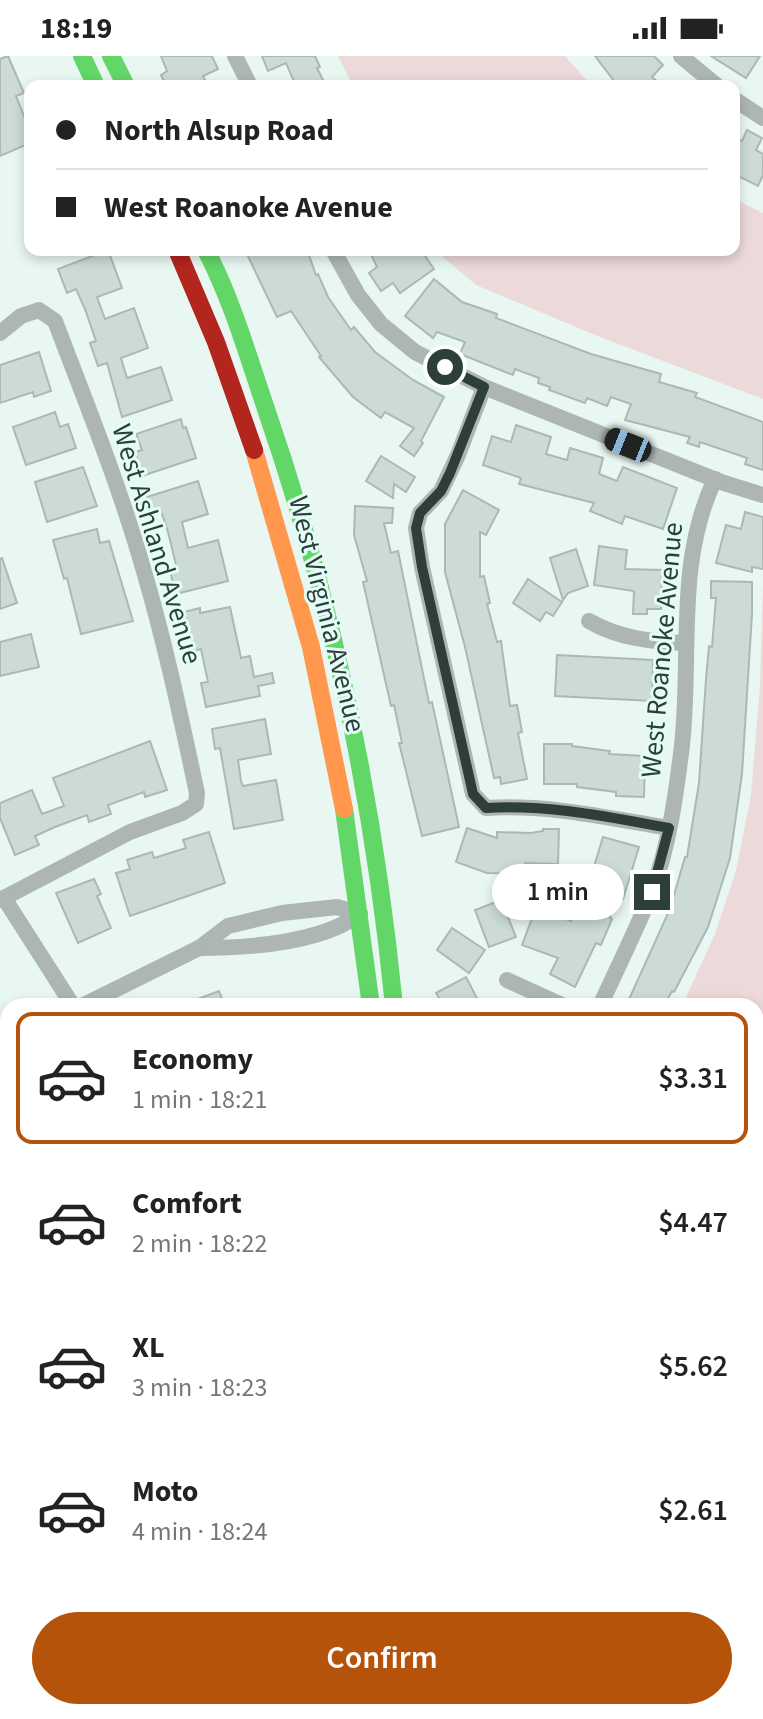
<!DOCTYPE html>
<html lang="en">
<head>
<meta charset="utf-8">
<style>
  body { margin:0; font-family:"Source Sans 3",sans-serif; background:#f6f6f6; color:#222; height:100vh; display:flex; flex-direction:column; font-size:30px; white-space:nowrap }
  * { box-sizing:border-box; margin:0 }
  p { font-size:26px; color:#767676 }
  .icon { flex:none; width:44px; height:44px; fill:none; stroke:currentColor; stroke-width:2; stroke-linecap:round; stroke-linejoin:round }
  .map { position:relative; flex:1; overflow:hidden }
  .side { position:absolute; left:0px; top:942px; width:764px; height:722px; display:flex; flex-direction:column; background:#fff; border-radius:24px 24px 0 0; box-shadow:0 4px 12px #0003 }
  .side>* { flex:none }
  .top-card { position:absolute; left:24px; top:24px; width:716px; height:176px; border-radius:16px; box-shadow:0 4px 12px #0003; display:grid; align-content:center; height:176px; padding:0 32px; background:#fff }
  .end { position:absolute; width:36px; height:36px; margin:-18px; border:10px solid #2e3f3b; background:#fff; box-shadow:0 0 0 4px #fff }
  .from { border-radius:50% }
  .bubble { position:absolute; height:56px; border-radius:28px; background:#fff; box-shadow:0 4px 12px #0003; font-size:26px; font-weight:600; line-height:56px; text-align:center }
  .car { position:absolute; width:24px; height:48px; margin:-24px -12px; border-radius:10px; box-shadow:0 0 6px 2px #0007; background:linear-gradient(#222 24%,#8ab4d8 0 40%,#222 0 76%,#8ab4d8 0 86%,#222 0) }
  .top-card b { display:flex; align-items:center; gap:28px; height:76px; font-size:30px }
  .top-card b+b { border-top:2px solid #e0e0e0 }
  .top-card i { width:20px; height:20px; background:#222 }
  ul { padding:14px 0 0; list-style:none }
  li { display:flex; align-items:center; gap:24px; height:132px; margin:0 16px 12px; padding:0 16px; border:4px solid transparent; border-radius:16px }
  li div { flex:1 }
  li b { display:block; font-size:30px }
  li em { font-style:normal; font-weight:600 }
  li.active { border-color:#b45309 }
  li>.icon { width:72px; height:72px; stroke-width:1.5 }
  .action { display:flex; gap:16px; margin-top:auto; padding:16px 32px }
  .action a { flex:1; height:92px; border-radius:48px; background:#b45309; color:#fff; font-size:32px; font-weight:600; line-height:92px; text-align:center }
  .status { display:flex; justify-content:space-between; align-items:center; height:56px; padding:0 40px; background:#fff; direction:ltr }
  .status svg { height:22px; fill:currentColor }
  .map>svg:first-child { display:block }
  .green { fill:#ecd9da }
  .building { fill:#ccdbd7; stroke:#abb9b5; stroke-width:2 }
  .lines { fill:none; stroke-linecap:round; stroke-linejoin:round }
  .street { stroke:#aeb6b3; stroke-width:16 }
  .fast { stroke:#63d668; stroke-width:18 }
  .slow { stroke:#ff974d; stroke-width:18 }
  .jam { stroke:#b3261e; stroke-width:18 }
  .route { stroke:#2e3f3b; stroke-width:10 }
  .labels { text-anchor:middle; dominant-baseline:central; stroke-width:6; stroke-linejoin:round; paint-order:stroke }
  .street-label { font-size:28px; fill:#2e3f3b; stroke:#e3fdf6 }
</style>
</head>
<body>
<div class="status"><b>18:19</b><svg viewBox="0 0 49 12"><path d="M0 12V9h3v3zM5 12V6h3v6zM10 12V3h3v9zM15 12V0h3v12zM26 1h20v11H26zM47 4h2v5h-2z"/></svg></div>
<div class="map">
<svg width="763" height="1663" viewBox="0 0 763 1663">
  <rect width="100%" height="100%" fill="#e9f7f3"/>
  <!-- green -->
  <g class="green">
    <polygon points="338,0 565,0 592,30 353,30"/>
    <polygon points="734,143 763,157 763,343 600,281 476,229 444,202 438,194 734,194"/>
    <polygon points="763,529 763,1663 721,1663 715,1656 756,1656 756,950 682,950 715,878 736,815 751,739 760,629"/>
  </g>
  <!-- building -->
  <g class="building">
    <polygon points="8,0 24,37 16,40 30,75 30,87 0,100 0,3"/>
    <polygon points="161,0 212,0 218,13 203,20 208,30 166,30 161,19 167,15"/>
    <polygon points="262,0 315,0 320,11 317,12 326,30 296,30 286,7 268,15"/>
    <polygon points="595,0 654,0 663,9 652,21 662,30 618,30"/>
    <polygon points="711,0 760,0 746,22"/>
    <polygon points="747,74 762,82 756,94 763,98 763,119 758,130 734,118 734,81 742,85"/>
    <polygon points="108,194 122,232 97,241 105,263 134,252 148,292 121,302 127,322 161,311 172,344 122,361 107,307 98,310 90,287 96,285 85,253 76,233 67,237 58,213"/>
    <polygon points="245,194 307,194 316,219 318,218 328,241 351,274 354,271 375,296 413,324 444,341 421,385 423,387 414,400 400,390 414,372 385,356 381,362 353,341 319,301 321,300 291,255 277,261"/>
    <polygon points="369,194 421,194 434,213 400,237 393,227 381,235 369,217 377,211"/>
    <polygon points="434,223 462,246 497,258 496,262 591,298 661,318 659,326 697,337 695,341 763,366 763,414 745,408 747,402 700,386 699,391 687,387 690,381 625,364 631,348 611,341 607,350 587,342 585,347 549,334 550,331 538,327 539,322 515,313 513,319 460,298 465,286 437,276 433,282 405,260"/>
    <polygon points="39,296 51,335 34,341 33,336 0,347 0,309"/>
    <polygon points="55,356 60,371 68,368 76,392 26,409 13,371"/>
    <polygon points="181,363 183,372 186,371 196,402 142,420 135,396 142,394 136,378"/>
    <polygon points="516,369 551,381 546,398 567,404 570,392 603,402 599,418 617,425 623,411 677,432 663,473 625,460 622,468 590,455 594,447 519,428 521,422 483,409 492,380 511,386"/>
    <polygon points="381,400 415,421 406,436 394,428 393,442 366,425"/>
    <polygon points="83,411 97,450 47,466 35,426"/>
    <polygon points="198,425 208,458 182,466 188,492 218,484 228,525 176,538 170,515 177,513 168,476 161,455 152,458 147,441"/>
    <polygon points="463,434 499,454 486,479 480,476 480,521 484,520 490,547 487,548 497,586 501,585 510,650 517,649 522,676 518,677 527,723 501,728 500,721 494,722 465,591 445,516 445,468"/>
    <polygon points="355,450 393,452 392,467 384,467 391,497 398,495 429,647 432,646 459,771 422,780 399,687 402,687 394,649 391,650 363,526 367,525 354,479"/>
    <polygon points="745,456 763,461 763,513 752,511 752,516 716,507 726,469 741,473"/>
    <polygon points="97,473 100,487 109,485 133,565 81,578 67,522 64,523 53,484"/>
    <polygon points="599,490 627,494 625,513 662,514 661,553 647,553 647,558 633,558 634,535 594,529"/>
    <polygon points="576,493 588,530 568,537 563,544 550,502"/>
    <polygon points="2,502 17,547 0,553 0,503"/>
    <polygon points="528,523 562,546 553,560 546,556 540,565 513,547"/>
    <polygon points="711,525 752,526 752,558 742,718 730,802 708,871 674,936 672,935 664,950 626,950 670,853 685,801 687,801 699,727 706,623 709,590 712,591 716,542 711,542"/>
    <polygon points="230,551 241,602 250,600 254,621 272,617 274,627 258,630 260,640 206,651 201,627 208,626 201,593 194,595 184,556 200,552 200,557"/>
    <polygon points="31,578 39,611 0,620 0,586"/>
    <polygon points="557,599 653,604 652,645 555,640"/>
    <polygon points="265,663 271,698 238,704 241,725 243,730 276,724 283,764 234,773 220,692 215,693 212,673"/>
    <polygon points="150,685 167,734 145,741 144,736 108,749 111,758 89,766 87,759 55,771 35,780 39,789 15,799 0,762 0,747 32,734 42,758 64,750 53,722"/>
    <polygon points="544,688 572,688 572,690 610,695 609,698 645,700 644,741 616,740 616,736 577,731 577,728 544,728"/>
    <polygon points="467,772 497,782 497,776 531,777 543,775 543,773 559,773 558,808 525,807 524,818 487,817 456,806"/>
    <polygon points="209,776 225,827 130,860 116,817 130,813 127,804 152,796 154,802 186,792 183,784"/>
    <polygon points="603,781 639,791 623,843 617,841 610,862 612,863 601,889 596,887 575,931 550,918 558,902 522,889 540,841 552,845 548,856 571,865 578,848 582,850"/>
    <polygon points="94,823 101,838 97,840 111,872 78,887 56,837"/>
    <polygon points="501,844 516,881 489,891 475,854"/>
    <polygon points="452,872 485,894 469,917 437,894"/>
    <polygon points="466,921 481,950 444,950 436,937"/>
    <polygon points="219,935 225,950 182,950 182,949"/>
  </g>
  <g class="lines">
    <!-- street -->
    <g class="street">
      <polyline points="235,0 250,30"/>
      <polyline points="681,0 717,30"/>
      <polyline points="734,43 763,62"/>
      <polyline points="333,194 358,239 381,268 415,296 484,331 721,426 763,439"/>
      <path d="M0 277 21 260 39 254 55 265C86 347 119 428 143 512 165 586 181 662 197 737L196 748 182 757 130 776 0 844"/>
      <path d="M484 331 458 399 441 435 420 457 416 472 422 511 473 738 486 752C548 748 608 762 669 772"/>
      <path d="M589 565C618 582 652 586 685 587"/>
      <polyline points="4,842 73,950"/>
      <path d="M199 892C248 892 321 887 360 858"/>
      <polyline points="507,924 564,950"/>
      <polyline points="82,950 199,892 228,870 282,857 337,851 360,858"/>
      <path d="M600 950C617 913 635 876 651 838 669 791 676 739 682 689 692 600 675 507 715 423"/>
      <polyline points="0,994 8,991"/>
      <polyline points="0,1123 8,1120"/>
      <polyline points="0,1513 8,1513"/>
      <polyline points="608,1656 615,1663"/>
    </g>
    <!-- fast -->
    <g class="fast">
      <polyline points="82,0 96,30"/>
      <polyline points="111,0 126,30"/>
      <path d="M206 194C232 244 248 300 266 353 333 547 374 746 394 950"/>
      <polyline points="344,753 371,950"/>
      <polyline points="379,1656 379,1663"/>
      <polyline points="402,1656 402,1663"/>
    </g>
    <!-- slow -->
    <polyline class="slow" points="254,394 311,591 344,753"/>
    <!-- jam -->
    <polyline class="jam" points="177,194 216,286 254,394"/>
  </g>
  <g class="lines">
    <!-- route -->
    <path class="route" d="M445 311 484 331 450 417 441 435 420 457 416 472 422 511 473 738 486 752C548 748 609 761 669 772L652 836"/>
  </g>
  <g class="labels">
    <!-- street labels -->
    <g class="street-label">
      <text transform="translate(157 488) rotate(73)">West Ashland Avenue</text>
      <text transform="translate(327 558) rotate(76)">West Virginia Avenue</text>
      <text transform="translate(662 594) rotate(-85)">West Roanoke Avenue</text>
    </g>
  </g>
</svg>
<i class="end from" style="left:445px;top:311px"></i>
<i class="end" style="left:652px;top:836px"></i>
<div class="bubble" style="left:492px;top:808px;width:132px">1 min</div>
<i class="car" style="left:628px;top:389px;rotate:292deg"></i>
<div class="top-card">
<b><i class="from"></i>North Alsup Road</b>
<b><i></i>West Roanoke Avenue</b>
</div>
<section class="side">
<ul>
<li class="active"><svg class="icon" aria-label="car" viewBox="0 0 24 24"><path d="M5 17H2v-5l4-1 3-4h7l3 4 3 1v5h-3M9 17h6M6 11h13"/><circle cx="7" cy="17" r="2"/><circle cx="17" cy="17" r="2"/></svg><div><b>Economy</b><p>1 min · 18:21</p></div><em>$3.31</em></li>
<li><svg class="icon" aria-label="car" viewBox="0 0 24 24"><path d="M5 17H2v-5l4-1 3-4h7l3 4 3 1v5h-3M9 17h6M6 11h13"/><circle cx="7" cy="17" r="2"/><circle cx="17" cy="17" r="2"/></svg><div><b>Comfort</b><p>2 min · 18:22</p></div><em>$4.47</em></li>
<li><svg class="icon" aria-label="car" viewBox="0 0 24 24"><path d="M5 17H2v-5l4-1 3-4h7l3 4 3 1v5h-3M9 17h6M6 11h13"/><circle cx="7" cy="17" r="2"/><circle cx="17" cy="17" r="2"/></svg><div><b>XL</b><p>3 min · 18:23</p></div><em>$5.62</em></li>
<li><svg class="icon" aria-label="car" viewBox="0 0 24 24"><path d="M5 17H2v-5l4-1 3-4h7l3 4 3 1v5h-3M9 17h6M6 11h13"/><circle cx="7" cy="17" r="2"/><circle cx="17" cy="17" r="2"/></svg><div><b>Moto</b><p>4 min · 18:24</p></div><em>$2.61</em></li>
</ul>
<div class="action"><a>Confirm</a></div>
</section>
</div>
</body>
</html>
